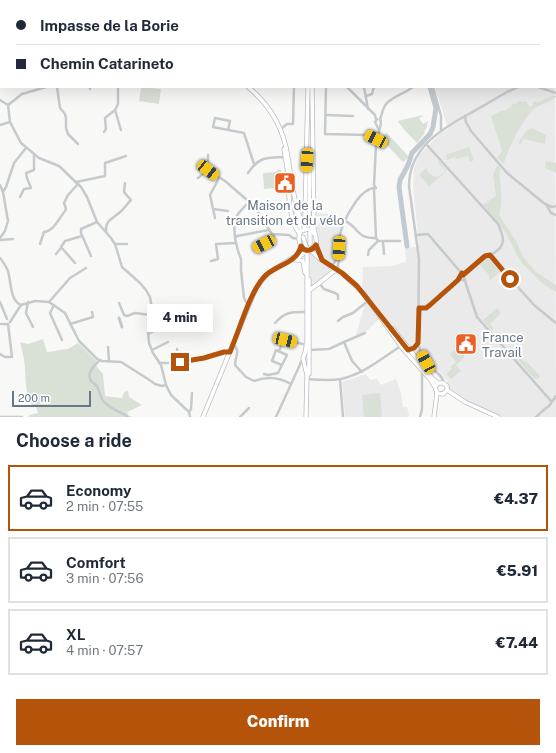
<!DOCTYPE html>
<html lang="en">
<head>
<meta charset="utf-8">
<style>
  body { margin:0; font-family:"Public Sans",sans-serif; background:#f6f6f7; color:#1f2937; height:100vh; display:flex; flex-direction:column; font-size:15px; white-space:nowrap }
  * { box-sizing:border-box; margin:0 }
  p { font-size:13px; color:#747a83 }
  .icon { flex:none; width:22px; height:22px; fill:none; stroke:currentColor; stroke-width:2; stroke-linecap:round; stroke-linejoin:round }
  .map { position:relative; height:417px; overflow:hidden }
  .drawer { display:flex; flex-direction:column; background:#fff; flex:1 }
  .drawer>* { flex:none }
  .top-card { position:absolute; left:0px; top:0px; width:556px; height:88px; box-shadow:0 4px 16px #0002; display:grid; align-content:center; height:88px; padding:0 16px; background:#fff }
  .scale { position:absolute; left:12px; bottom:10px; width:79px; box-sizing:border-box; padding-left:4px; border:2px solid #678; border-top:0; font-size:11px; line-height:14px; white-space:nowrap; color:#678; -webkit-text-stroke:3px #fff; paint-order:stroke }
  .end { position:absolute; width:18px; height:18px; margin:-9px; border:5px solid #b45309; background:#fff; box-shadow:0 0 0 2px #fff }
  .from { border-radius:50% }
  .bubble { position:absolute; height:28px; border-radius:0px; background:#fff; box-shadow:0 4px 16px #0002; font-size:13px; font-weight:800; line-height:28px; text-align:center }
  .car { position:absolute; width:12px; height:24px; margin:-12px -6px; border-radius:5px; box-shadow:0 0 3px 1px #0007; background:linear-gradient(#f5c518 24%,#345 0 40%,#f5c518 0 76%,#345 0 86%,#f5c518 0) }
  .top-card b { display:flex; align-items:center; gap:14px; height:38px; font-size:15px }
  .top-card b+b { border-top:1px solid #e0e1e3 }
  .top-card i { width:10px; height:10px; background:#1f2937 }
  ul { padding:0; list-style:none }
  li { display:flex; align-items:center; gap:12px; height:66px; margin:0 8px 6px; padding:0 8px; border:2px solid #e0e1e3; border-radius:0px }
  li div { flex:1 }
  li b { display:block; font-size:15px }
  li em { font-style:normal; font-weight:800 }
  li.current { border-color:#b45309 }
  li>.icon { width:36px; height:36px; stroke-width:1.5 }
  h2 { padding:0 16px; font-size:18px; line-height:48px }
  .primary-button { display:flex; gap:8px; margin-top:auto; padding:8px 16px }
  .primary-button a { flex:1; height:46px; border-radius:0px; background:#b45309; color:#fff; font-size:16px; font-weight:800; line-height:46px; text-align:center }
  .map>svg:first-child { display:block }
  .built { fill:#e9eae9 }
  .green { fill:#d9e1d7 }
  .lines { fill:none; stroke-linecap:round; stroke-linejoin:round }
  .canal { stroke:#c1cad0; stroke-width:3 }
  .river { stroke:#c1cad0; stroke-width:5 }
  .major-casing { stroke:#b9bdc1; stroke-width:5 }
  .highway-casing { stroke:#b8bcbf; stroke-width:5.5 }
  .minor { stroke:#c6cacd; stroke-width:2.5 }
  .major { stroke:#fff; stroke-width:3.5 }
  .highway { stroke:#fff; stroke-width:4 }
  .route { stroke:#b45309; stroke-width:5 }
  .labels { text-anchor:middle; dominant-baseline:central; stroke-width:4; stroke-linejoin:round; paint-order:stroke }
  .poi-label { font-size:13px; fill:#678; stroke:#fff }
</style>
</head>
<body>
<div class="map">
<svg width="556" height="417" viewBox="0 0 556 417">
  <rect width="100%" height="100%" fill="#f8f9f6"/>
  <!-- built -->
  <g class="built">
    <polygon points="555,54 556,417 500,417 478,407 449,391 447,381 442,374 409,347 362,288 363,267 391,266 406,262 405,248 419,247 413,186 414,168 419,155 441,133 448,129 435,87 555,87"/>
    <polygon points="320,213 330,214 343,224 339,236 338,256 331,269 327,275 310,289 310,251 316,248 319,242 317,231 315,214"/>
    <polygon points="368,301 380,318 367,331 356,335 365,304"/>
    <polygon points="366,374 370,380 377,379 381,385 396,379 401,393 403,407 407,407 409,415 408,417 345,417 342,382"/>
  </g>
  <!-- green -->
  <g class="green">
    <polygon points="141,87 161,89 159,104 139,101"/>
    <path d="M553 95 556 96V97C549 102 541 104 534 109 524 117 506 152 504 164L497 158 502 151 491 116 503 110 504 111 512 106 511 103 516 104 519 101 523 102 526 101 530 107 533 105 532 103 536 101 537 103Z"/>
    <path d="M423 115V116L419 118 423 124 428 121 427 127 424 132 425 133 417 143C410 135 403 130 398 121Z"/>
    <polygon points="532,128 546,135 545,144 523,139 521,144 518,143 527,130"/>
    <polygon points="387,133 409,157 403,162 380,138"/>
    <polygon points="469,147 474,160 470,162 468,156 456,159 455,157 447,160 446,155"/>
    <polygon points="439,161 447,171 429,186 419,175 426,168 428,172 435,177 439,176 446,171 438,163"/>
    <polygon points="546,161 556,163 556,173 545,168"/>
    <path d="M497 165 501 169C498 177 501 184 501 192 502 200 501 208 499 215L516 241 523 257 536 272 556 285V292L543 284 522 263 517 255 506 233 483 205 496 196 493 176Z"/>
    <polygon points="278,170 281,170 283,187 264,189 263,173 275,172"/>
    <polygon points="486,258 489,258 500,272 490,280 489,275 479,264"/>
    <polygon points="497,308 501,313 490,324 494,329 492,331 483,320"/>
    <path d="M43 339 47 352 68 349 78 343 96 361 97 367 103 374 105 396 122 398 124 392 128 391 129 397 142 405 127 412 129 416 134 417H28L30 415 38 413 36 407 33 406C25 395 26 383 25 370 25 360 22 351 20 342L28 344Z"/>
    <polygon points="457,347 465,357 456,365 461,371 451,379 446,374 452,369 450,367 456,362 450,354"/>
    <polygon points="508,347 515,354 517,354 525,362 526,361 540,376 539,378 535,379 533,377 507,348"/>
    <polygon points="380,393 382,417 364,417 362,395"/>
  </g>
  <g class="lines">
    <!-- canal -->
    <polyline class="canal" points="119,318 122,327"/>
    <!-- river -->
    <g class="river">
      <polyline points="389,0 390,1"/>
      <polyline points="407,246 399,187 400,180 408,165 412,153 430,134 433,127 436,108 430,87"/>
    </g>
    <!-- major casing -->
    <g class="major-casing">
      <g id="major">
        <polyline points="0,23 1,24"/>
        <path d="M248 87C270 105 284 129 288 158 292 182 294 207 305 229"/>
        <polyline points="308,87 305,216 306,219 312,225 311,230"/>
        <path d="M312 87 314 229C315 236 320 246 312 250 308 252 305 251 302 249 299 243 297 237 301 231L308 229 315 234"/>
        <polyline points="284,149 288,174"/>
        <path d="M289 180C288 194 290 223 299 233"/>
        <polyline points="295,208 300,228"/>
        <polyline points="309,218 310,151"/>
        <polyline points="303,237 306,246"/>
        <polyline points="310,244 310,233"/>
        <polyline points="316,245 322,259"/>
        <polyline points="311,251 320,259 342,273 364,294 403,349 430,379 435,387 437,393 443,394 447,390 447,386 443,383 438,383 435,387"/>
        <polyline points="297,259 306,251"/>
        <polyline points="295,260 300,260 303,261 305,273"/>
        <polyline points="310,290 337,269"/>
        <polyline points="393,329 434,380 438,383"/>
        <polyline points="309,374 309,279"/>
        <polyline points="447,390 465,402 498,417"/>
        <polyline points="203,417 256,288 268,273 297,255 301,246"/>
        <polyline points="306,417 307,375 303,358 305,353 307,342 307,253"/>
        <polyline points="434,417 437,393"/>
      </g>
    </g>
    <!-- highway casing -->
    <g class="highway-casing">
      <g id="highway">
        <polyline points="19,0 20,1"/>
        <polyline points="27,0 29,1"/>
        <polyline points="0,1 1,1"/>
        <polyline points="325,1 325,0"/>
        <polyline points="365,1 366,0"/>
        <polyline points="555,39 556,39"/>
        <polyline points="555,43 556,43"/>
      </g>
    </g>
    <!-- minor -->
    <g class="minor">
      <polyline points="76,0 77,1"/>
      <polyline points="165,0 165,1"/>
      <polyline points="171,0 172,1"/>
      <polyline points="101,1 111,0"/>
      <polyline points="300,1 301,0"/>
      <polyline points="421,1 421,0"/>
      <polyline points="440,1 440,0"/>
      <polyline points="555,25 556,25"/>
      <polyline points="0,32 1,33"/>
      <polyline points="555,50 556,50"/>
      <polyline points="0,66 1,66"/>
      <polyline points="0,75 1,73"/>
      <polyline points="46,87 22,94 8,105 10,122 21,143 39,158 59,166 81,187 87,197 97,222 111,238 115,244 122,267 140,283 146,290 150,297 152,309 148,331 149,343 153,353 161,365 166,385 171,395 189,412 190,417"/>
      <polyline points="57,87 60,108 65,114 66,118 66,128 68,134 78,144"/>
      <polyline points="90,87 90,89"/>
      <polyline points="118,87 118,104 115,110 121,130"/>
      <polyline points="326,87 325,134 368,135 377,139"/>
      <polyline points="347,87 375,115 376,119"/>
      <polyline points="364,87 368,109"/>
      <polyline points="433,87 441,116 441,131"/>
      <polyline points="538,87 556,93"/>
      <polyline points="366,96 372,94 374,87"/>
      <polyline points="0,100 8,105"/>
      <polyline points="326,115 353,116"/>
      <polyline points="465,116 466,122 471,131 507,173 545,204 552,207 556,206"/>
      <polyline points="377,119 375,122 379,130"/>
      <path d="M380 119C382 114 383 108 386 104 393 96 404 94 413 87"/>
      <polyline points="0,125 10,122"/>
      <polyline points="281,129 287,124 293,124 294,87"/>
      <polyline points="228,130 230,121 215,118 213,127 244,133 254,164"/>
      <polyline points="104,132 106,129 105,118 115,110"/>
      <path d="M426 144 498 224C504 237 507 246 492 254 490 255 487 255 486 255 479 258 469 270 463 275"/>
      <polyline points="208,155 208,170 225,181 254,206 272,234 289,235 293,238 299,239"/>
      <path d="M248 173C259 156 267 158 286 157"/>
      <polyline points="198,178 208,170"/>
      <polyline points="76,182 105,176 105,163 126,156"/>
      <polyline points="0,185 3,192"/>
      <polyline points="374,189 376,238 378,241 400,241"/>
      <polyline points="20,197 24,189 31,188 27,178 26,173 34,170 34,155"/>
      <polyline points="546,204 551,213 556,215"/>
      <polyline points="213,209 228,211"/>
      <polyline points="215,218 210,195 219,178"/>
      <path d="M345 221C359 227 356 239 376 238"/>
      <path d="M106 231C105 220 113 219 120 212 124 209 127 204 131 200L124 192 125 183"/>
      <polyline points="416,235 428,234 463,275 477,317 551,401"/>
      <polyline points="0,238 5,231 8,221 3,192 6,187 14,163 26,148"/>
      <path d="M235 238C233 217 234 217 249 202"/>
      <polyline points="0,240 13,239"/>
      <polyline points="383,242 384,254"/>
      <path d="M40 244 44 232C54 231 59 218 65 211L66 209 64 203 68 195 78 184"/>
      <polyline points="115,244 127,244"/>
      <polyline points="254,249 273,239 274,235"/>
      <polyline points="56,254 61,248"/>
      <polyline points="368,255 369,250 378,241"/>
      <polyline points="489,255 534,305 556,323"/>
      <polyline points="91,256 81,233 81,229 97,222"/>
      <path d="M0 258C3 262 6 266 8 271 11 281 10 301 21 305"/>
      <polyline points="211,261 218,259 216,244 236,243"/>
      <polyline points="75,263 61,247 65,241 82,236"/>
      <polyline points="332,266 338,257"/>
      <path d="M337 269C341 258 338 246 340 235 343 221 357 194 370 189 372 188 374 188 376 188L374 185 376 145 381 123 380 119"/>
      <polyline points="462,273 457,280 465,280"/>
      <polyline points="319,283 324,289 335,293 338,295 338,299"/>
      <polyline points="0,302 7,319"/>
      <polyline points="28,302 26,313 33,327"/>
      <polyline points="49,302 70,278 86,268"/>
      <polyline points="119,303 124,315 127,316 135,313 150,315"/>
      <polyline points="249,304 246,302 244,298 241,270 241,259 238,251 235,238 237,236 269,230"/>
      <polyline points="54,305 50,313 62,340"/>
      <polyline points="419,308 426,308 457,280"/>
      <polyline points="338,321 343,317 353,313 369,300"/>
      <polyline points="10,322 21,305 35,301 49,302 65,313 79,341 97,359 102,361 121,362 148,379 155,384 162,386 166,385"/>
      <path d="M275 323C286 311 292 312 307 312"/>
      <polyline points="0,324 7,324"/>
      <polyline points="70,324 93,317 92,312"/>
      <polyline points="148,334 160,328 168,327"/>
      <polyline points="344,342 365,333"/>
      <path d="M233 344C241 351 235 357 235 365L246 377 254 381C267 376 279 377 291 384"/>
      <polyline points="108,347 109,361"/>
      <polyline points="177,349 179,362 194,360 224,352 230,352"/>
      <polyline points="152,350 168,342"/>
      <polyline points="309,350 329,349 344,342 352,361 362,372"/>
      <polyline points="409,350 414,348 418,343"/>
      <polyline points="279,351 283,341 285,340 307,345"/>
      <polyline points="0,354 5,357 12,357 8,324"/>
      <path d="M100 360C94 366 86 373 91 381 93 383 95 384 96 385 99 389 100 395 102 399 107 408 120 411 128 417"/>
      <polyline points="159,363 171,363"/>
      <polyline points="264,374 268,375 278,373 282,365 272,361 276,350 287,355 282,365"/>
      <path d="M307 379C318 380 331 381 341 379 364 374 382 358 401 346"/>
      <polyline points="340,380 343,417"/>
      <path d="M444 383C442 373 431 370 425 361 421 356 420 349 418 343L419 259 409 186C409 150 438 131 467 115 480 108 493 100 507 92L518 87"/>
      <polyline points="189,412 191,409 192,393"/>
      <polyline points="0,417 22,417"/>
      <polyline points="240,417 249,408"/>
      <polyline points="276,417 303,358"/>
      <polyline points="420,417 422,409 422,371"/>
      <polyline points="536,417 546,408 549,406 556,396"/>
    </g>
    <!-- major -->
    <use href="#major" class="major"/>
    <!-- highway -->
    <use href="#highway" class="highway"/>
  </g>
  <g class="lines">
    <!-- route -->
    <path class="route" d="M180 362 204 358 224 352H230C239 331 250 292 264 277 275 265 298 263 301 246 305 253 312 251 316 245L322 260 342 273 357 286 408 350 414 348 418 343 419 308H426L430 305 458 280 462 273 463 275 485 256 490 255 510 279"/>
  </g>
  <!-- icons -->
  <defs>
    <g id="civic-square" transform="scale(1.15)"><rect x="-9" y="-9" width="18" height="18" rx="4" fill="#eb6023" stroke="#fff"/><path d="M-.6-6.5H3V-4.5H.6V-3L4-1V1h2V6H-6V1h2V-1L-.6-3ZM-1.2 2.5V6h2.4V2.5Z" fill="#fff"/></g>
  </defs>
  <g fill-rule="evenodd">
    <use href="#civic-square" x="285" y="183"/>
    <use href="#civic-square" x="466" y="344"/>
  </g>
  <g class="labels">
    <!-- poi labels -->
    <g class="poi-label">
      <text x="285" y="205">Maison de la<tspan x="285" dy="15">transition et du vélo</tspan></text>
      <text x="482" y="337" text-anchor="start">France<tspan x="482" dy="15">Travail</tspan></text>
    </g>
  </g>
</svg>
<div class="scale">200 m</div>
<i class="end from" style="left:510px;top:279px"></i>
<i class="end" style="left:180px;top:362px"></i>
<div class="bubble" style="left:147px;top:304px;width:66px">4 min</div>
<i class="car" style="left:376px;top:139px;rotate:296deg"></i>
<i class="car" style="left:307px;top:160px;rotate:183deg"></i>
<i class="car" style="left:208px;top:170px;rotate:128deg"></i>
<i class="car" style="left:264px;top:244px;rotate:243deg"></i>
<i class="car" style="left:339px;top:248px;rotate:183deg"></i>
<i class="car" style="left:285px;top:340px;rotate:103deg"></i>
<i class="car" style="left:426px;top:362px;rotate:331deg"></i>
<div class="top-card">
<b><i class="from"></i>Impasse de la Borie</b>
<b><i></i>Chemin Catarineto</b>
</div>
</div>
<section class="drawer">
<h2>Choose a ride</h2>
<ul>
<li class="current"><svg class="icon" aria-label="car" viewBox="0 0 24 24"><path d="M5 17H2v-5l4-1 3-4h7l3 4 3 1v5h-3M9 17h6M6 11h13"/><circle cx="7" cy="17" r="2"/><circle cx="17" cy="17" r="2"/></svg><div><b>Economy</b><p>2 min · 07:55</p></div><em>€4.37</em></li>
<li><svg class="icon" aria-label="car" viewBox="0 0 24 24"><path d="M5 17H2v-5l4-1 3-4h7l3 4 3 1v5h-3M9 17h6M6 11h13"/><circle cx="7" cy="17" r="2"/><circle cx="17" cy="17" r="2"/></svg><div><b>Comfort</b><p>3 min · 07:56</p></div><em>€5.91</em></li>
<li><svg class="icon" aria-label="car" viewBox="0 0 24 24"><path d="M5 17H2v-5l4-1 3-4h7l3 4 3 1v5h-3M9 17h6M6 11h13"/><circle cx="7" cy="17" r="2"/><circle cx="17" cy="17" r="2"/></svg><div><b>XL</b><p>4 min · 07:57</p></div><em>€7.44</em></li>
</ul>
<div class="primary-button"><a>Confirm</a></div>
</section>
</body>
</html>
